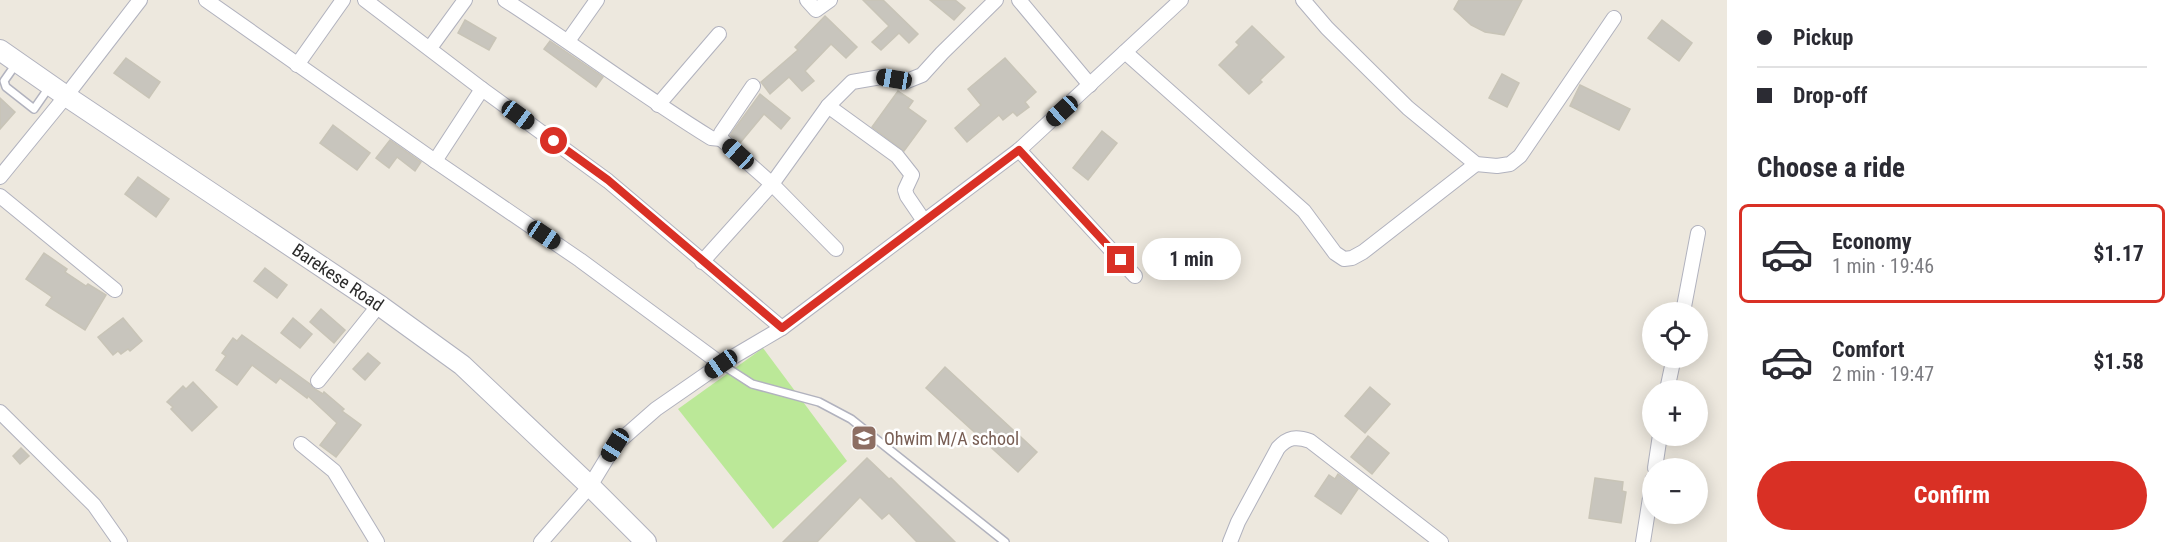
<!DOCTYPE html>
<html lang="en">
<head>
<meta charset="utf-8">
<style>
  body { margin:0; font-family:"Roboto Condensed",sans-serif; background:#f7f7f7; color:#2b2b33; height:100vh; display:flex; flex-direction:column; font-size:22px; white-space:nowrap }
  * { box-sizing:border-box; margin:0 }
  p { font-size:20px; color:#7c7c81 }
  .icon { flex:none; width:33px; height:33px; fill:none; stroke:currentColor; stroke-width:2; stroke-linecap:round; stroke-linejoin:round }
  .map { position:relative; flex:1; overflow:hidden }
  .details { display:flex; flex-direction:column; background:#fff; width:450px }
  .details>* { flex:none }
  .top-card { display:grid; align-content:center; height:132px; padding:0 30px; background:#fff }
  .tools { position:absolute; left:1642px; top:302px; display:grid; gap:12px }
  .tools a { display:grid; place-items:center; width:66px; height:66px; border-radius:50%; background:#fff; box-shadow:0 3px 15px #0003; font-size:30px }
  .end { position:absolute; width:27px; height:27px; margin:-14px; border:8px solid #d93025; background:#fff; box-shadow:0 0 0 3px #fff }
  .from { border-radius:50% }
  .bubble { position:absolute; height:42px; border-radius:21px; background:#fff; box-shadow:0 3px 15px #0003; font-size:20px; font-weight:700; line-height:42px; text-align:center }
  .car { position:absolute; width:18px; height:36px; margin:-18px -9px; border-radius:8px; box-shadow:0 0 4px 2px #0007; background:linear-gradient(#222 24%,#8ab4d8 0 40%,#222 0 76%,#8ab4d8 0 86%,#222 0) }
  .top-card b { display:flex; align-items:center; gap:21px; height:57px; font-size:22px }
  .top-card b+b { border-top:2px solid #e1e1e2 }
  .top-card i { width:15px; height:15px; background:#2b2b33 }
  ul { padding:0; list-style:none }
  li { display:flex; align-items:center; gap:18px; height:99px; margin:0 12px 9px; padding:0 18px; border:3px solid transparent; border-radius:9px }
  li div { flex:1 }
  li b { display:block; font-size:22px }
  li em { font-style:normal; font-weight:700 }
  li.current { border-color:#d93025 }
  li>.icon { width:54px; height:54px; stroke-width:1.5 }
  h2 { padding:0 30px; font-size:27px; line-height:72px }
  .button { display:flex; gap:12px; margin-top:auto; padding:12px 30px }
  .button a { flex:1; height:69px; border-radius:36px; background:#d93025; color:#fff; font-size:24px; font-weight:700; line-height:69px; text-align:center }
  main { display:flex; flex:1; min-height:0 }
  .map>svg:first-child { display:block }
  .pitch { fill:#bbe898 }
  .building { fill:#c8c5bd; stroke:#c8c4b7; stroke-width:1.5 }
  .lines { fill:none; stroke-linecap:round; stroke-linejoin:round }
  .lane-casing { stroke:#b1b2be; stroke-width:10 }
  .street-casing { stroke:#b1b2be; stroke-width:16 }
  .secondary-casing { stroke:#b1b2be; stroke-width:22 }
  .lane { stroke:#fff; stroke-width:7 }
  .street { stroke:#fff; stroke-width:14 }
  .secondary { stroke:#fff; stroke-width:20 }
  .route { stroke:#d93025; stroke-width:8 }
  .labels { text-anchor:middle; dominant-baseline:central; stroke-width:5; stroke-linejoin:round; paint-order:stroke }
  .street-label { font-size:18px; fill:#2b2b2b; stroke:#fff }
  .education-label { font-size:18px; fill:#785e54; stroke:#fff; text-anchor:start }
</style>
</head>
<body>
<main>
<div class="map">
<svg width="1727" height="542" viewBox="0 0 1727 542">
  <rect width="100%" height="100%" fill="#ede8de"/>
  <!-- pitch -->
  <polygon class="pitch" points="763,348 847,461 773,529 678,409"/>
  <!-- building -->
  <g class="building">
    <polygon points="863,0 883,0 918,34 909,43 899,33 881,50 872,42 889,26"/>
    <polygon points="930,0 955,0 965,8 954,20"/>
    <polygon points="1459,0 1522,0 1504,35 1485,32 1471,25 1454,9"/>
    <polygon points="825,16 857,47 846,58 831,44 805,71 814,81 802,91 789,77 770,94 761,82 798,50 795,47"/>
    <polygon points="465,20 496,38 489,50 458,33"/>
    <polygon points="1662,20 1692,43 1679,61 1648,38"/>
    <polygon points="1252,26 1284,57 1260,80 1262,82 1249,94 1219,65 1239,45 1236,42"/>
    <polygon points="550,41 603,77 596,87 544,49"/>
    <polygon points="126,58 160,82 149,98 114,73"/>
    <polygon points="1005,58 1036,92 1025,102 1029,107 1017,116 1013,112 1003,120 999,115 967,142 955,128 981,105 968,89"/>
    <polygon points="1502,74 1519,83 1507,107 1489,98"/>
    <polygon points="1580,85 1630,109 1619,130 1570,106"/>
    <polygon points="898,91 913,101 908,108 926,121 904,151 872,127"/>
    <polygon points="760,94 790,118 781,129 764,114 740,143 730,135"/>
    <polygon points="0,98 15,112 0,129"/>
    <polygon points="333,125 370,153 357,170 320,143"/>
    <polygon points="1102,131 1117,143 1088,180 1073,168"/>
    <polygon points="390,140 421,162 415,171 397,157 389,168 376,158"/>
    <polygon points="138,177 169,199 156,217 125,194"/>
    <polygon points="44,253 67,269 65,272 86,286 88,284 106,295 85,330 46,305 52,297 26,279"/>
    <polygon points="265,268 287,285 277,298 254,281"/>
    <polygon points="321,309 345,330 334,343 310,322"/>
    <polygon points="123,318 142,341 130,351 128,349 121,354 118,351 113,355 98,337"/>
    <polygon points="293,318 312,334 300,348 281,333"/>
    <polygon points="242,335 310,384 313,388 323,394 324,392 344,409 342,411 361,425 336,457 320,445 337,423 308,396 307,398 280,378 276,383 252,365 237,385 216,370 226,356 222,353 233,338 237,341"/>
    <polygon points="368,353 380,363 365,380 353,369"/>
    <polygon points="945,367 1037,452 1018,472 926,388"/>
    <polygon points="193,382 217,407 192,431 171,409 173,407 167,402 183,386 186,389"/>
    <polygon points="1370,387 1390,404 1365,433 1345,416"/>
    <polygon points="1368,436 1389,453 1372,474 1351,457"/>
    <polygon points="21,448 29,456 20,464 13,456"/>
    <polygon points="867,458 889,479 891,478 955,542 917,542 889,513 882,519 860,497 817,542 783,542"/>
    <polygon points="1338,474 1358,489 1341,514 1315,496 1329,475 1335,479"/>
    <polygon points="1595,478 1623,482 1622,491 1626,492 1621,523 1589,518"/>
  </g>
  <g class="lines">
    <!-- lane casing -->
    <g class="lane-casing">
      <g id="lane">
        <polyline points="16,64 4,81 6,87 34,109 50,86"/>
        <polyline points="721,364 752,384 819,402 851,419 1005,542"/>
      </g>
    </g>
    <!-- street casing -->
    <g class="street-casing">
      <g id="street">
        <polyline points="206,0 435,161 580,260 721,364"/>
        <polyline points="365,0 482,89 608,181 782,328"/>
        <path d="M505 0C575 45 641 95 711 138L721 139"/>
        <polyline points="807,0 816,10 830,0"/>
        <polyline points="1019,0 1090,85"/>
        <polyline points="1303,0 1327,28 1408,108 1476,164 1497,166 1510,164 1520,156 1614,18"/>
        <polyline points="568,41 597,0"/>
        <polyline points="430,48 465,0"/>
        <polyline points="1125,52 1304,211 1335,253 1344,259 1352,258 1363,252 1476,164"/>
        <polyline points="297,65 343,0"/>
        <polyline points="753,86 721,133 721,139 772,184 836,249"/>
        <polyline points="658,105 719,34"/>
        <polyline points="828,106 897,156 912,175 905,190 907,196 924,221"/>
        <polyline points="1019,150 1135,276"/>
        <polyline points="435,161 482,89"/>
        <polyline points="0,177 66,96 140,0"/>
        <polyline points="0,196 115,290"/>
        <polyline points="702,262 772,184 828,106 852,82 881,77 907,81 922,75 942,53 996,0"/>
        <polyline points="1683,312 1698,233"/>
        <polyline points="318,381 379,305"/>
        <polyline points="1667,390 1674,357"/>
        <polyline points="0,412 94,505 120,542"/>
        <polyline points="301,444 334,471 377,542"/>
        <polyline points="1655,468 1660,435"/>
        <polyline points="541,542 590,486 615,445 656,409 721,364 782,328 1019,150 1181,0"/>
        <path d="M1230 542 1238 522 1278 448C1288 437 1296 436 1310 441L1441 542"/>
        <polyline points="1643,542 1653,479"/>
      </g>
    </g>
    <!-- secondary casing -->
    <g class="secondary-casing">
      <polyline id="secondary" points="0,50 66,96 379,305 462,365 590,486 646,542"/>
    </g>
    <!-- lane -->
    <use href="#lane" class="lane"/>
    <!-- street -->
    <use href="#street" class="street"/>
    <!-- secondary -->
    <use href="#secondary" class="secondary"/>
  </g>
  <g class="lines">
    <!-- route -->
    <polyline class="route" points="554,141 608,180 782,328 1019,150 1121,260"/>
  </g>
  <!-- icons -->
  <defs>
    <g id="school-square" transform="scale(1.35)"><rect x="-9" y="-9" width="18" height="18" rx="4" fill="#8d6e63" stroke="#fff"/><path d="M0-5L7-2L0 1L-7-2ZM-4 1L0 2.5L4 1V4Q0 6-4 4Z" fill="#fff"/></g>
  </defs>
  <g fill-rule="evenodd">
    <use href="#school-square" x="864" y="438"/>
  </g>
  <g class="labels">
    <!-- street labels -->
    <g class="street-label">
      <text transform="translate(338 277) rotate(34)">Barekese Road</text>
    </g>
    <!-- education labels -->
    <g class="education-label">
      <text x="884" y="438">Ohwim M/A school</text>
    </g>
  </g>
</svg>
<div class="tools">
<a><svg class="icon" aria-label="locate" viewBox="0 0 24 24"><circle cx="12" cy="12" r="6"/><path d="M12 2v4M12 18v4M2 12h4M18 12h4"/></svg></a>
<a>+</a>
<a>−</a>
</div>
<i class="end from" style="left:554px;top:141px"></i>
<i class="end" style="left:1121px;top:260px"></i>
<div class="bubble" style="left:1142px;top:238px;width:99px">1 min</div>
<i class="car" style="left:894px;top:79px;rotate:279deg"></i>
<i class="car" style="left:1062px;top:111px;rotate:228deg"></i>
<i class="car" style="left:518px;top:115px;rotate:126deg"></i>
<i class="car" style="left:738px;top:154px;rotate:312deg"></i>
<i class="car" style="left:544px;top:235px;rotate:124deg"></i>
<i class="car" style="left:721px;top:364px;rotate:235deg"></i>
<i class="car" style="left:615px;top:445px;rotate:212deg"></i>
</div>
<section class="details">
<div class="top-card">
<b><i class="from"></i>Pickup</b>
<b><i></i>Drop-off</b>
</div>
<h2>Choose a ride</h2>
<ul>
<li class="current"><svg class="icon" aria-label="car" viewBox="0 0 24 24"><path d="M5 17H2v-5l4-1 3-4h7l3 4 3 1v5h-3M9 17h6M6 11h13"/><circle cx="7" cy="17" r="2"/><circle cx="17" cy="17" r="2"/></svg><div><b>Economy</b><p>1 min · 19:46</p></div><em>$1.17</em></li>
<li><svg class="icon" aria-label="car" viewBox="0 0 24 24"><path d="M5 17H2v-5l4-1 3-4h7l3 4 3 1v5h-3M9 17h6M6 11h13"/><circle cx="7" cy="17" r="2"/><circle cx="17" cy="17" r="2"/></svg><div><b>Comfort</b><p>2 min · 19:47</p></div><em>$1.58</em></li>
</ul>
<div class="button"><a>Confirm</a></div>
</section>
</main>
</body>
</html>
